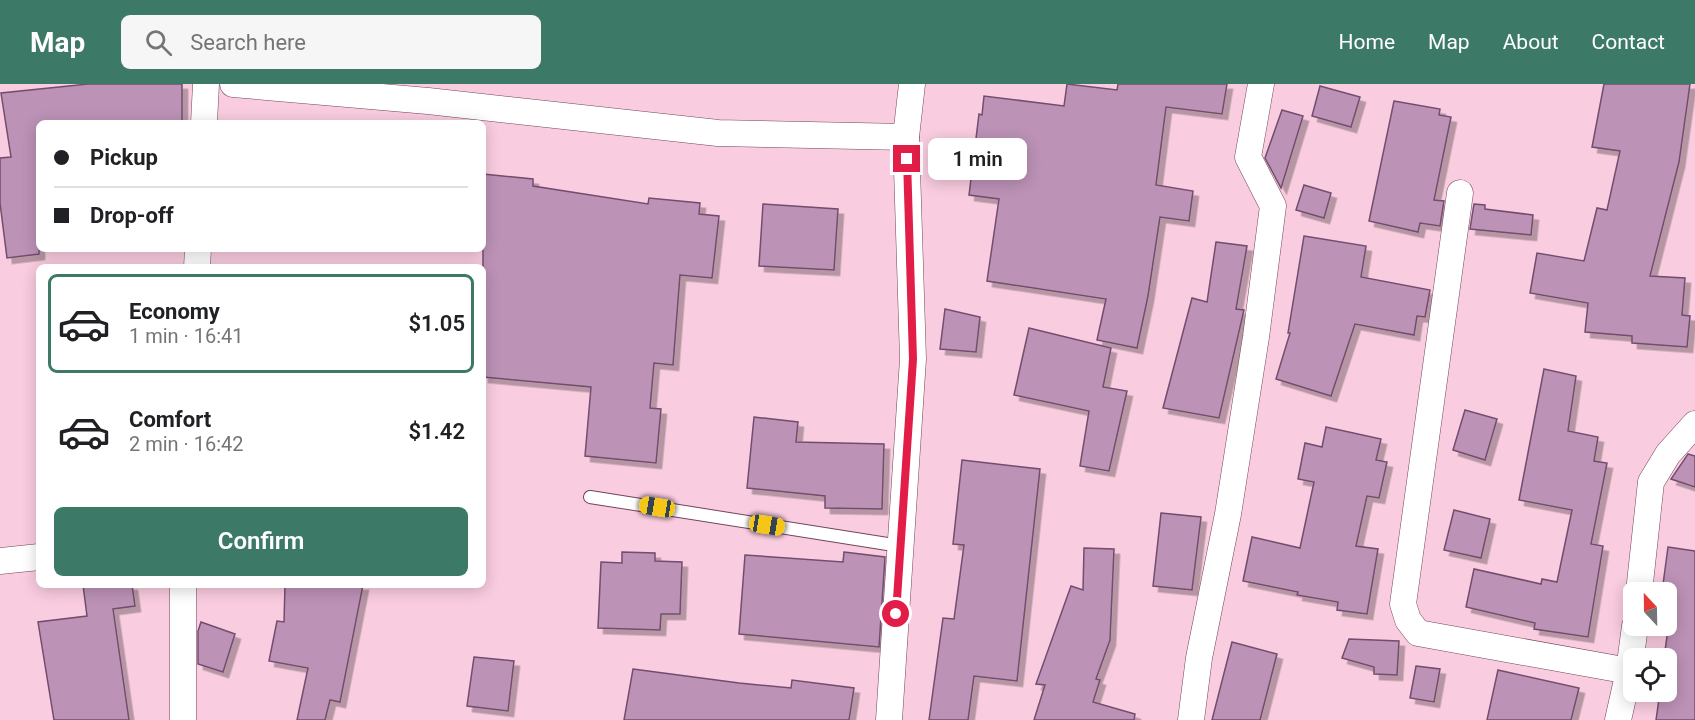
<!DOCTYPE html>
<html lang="en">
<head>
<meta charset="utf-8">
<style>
  body { margin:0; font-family:Roboto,sans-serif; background:#f6f6f6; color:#202124; height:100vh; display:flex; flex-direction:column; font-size:22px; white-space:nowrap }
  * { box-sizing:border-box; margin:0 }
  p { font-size:20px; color:#757577 }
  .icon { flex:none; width:33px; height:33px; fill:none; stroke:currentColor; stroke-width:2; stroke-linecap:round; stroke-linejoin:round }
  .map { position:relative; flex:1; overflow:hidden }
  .panel { position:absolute; left:36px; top:180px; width:450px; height:324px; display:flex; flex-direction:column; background:#fff; border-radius:9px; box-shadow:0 3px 15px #0003 }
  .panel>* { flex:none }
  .guide { position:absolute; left:36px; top:36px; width:450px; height:132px; border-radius:9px; box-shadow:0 3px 15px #0003; display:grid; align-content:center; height:132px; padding:0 18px; background:#fff }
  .needle { width:39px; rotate:338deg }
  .tools { position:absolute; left:1623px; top:498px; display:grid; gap:12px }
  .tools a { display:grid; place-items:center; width:54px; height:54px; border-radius:9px; background:#fff; box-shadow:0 3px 15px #0003; font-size:30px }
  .end { position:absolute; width:27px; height:27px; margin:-14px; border:8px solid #e11d48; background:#fff; box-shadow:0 0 0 3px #fff }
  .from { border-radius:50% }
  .bubble { position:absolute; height:42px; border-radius:9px; background:#fff; box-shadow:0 3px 15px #0003; font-size:20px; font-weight:600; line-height:42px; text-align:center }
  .car { position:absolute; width:18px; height:36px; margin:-18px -9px; border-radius:8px; box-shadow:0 0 4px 2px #0007; background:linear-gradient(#f5c518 24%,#345 0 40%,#f5c518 0 76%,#345 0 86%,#f5c518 0) }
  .guide b { display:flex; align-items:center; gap:21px; height:57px; font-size:22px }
  .guide b+b { border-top:2px solid #e0e0e0 }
  .guide i { width:15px; height:15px; background:#202124 }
  ul { padding:10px 0 0; list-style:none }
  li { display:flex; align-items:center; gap:18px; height:99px; margin:0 12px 9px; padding:0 6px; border:3px solid transparent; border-radius:9px }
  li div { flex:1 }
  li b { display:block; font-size:22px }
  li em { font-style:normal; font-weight:600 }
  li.on { border-color:#3c7a67 }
  li>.icon { width:54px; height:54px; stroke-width:1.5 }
  .action { display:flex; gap:12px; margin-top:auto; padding:12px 18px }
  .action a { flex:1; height:69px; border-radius:9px; background:#3c7a67; color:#fff; font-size:24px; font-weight:600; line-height:69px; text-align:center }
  header { display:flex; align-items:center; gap:36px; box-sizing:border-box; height:84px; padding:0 30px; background:#3c7a67; color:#fff }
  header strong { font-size:28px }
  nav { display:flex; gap:33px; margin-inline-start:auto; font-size:21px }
  .search { width:420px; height:54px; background:#f6f6f6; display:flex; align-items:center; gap:15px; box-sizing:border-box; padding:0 21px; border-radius:9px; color:#757577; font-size:22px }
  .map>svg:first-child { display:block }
  .building { fill:#bc92b6; stroke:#734d6e; stroke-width:1.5; filter:url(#shadow) }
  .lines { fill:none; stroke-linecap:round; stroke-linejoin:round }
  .lane-casing { stroke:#73455a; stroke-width:14 }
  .street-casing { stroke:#73455a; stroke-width:27 }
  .lane { stroke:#fff; stroke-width:12 }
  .street { stroke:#fff; stroke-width:26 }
  .route { stroke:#e11d48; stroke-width:8 }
</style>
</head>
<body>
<header>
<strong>Map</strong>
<div class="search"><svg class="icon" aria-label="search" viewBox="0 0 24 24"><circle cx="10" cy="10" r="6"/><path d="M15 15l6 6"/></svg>Search here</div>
<nav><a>Home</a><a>Map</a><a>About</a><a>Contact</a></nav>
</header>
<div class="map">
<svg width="1695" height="636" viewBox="0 0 1695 636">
  <defs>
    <filter id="shadow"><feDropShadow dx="5.5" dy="5.5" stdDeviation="0" flood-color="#0004"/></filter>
  </defs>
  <rect width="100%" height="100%" fill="#f9ccdf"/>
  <!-- building -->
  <g class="building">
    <polygon points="88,0 182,0 182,39 39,39 39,170 7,174 0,119 0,74 11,73 1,9"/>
    <polygon points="1067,0 1117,6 1118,0 1227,0 1222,30 1166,23 1156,101 1193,107 1189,137 1160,133 1148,212 1137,264 1097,256 1106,215 987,197 999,115 969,111 979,30 982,31 984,12 1064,22"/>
    <polygon points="1604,0 1690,0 1679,78 1650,192 1685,194 1682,231 1690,232 1687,263 1632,259 1632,252 1585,248 1588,219 1530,209 1537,169 1584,177 1597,124 1607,126 1620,67 1592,63"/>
    <polygon points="1320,2 1360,13 1351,43 1312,32"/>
    <polygon points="1394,17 1440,25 1439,31 1451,33 1434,116 1444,117 1440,142 1420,139 1418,148 1369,137"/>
    <polygon points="1282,26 1303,32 1281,104 1265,74"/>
    <polygon points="483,90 533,95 533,102 648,120 649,114 700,119 699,130 719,132 712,194 680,191 673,281 654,279 650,324 661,325 656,379 585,372 591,303 483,293"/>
    <polygon points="1304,101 1331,109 1324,134 1296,126"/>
    <polygon points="763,120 838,125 834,186 759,182"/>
    <polygon points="1474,120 1485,121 1485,125 1533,131 1531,151 1470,145"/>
    <polygon points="1304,152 1366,162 1361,193 1430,206 1425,233 1417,232 1414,251 1355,240 1331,312 1276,295 1290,249 1288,249"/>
    <polygon points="1216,158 1247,162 1236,225 1244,226 1219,334 1163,324 1192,214 1207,218"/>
    <polygon points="945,225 980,233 976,268 940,265"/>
    <polygon points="1029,244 1111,264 1103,303 1127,307 1109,387 1080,382 1089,327 1014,311"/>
    <polygon points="1544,285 1576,292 1568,347 1598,353 1594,377 1607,379 1591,460 1603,462 1588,553 1534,545 1535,539 1466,523 1474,485 1541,500 1542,495 1557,498 1572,426 1519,416"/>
    <polygon points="1465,326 1497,335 1485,376 1453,366"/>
    <polygon points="754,333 798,338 796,358 884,360 882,425 825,424 825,412 747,404"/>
    <polygon points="1326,343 1381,355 1376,376 1387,378 1379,414 1367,412 1356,462 1378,465 1367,530 1337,526 1338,518 1297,511 1298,508 1243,497 1252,453 1300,464 1314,398 1298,395 1305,359 1322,363"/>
    <polygon points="1688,370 1695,372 1695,403 1671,395"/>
    <polygon points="962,376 1040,385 1017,597 974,592 968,636 929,636 943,534 954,535 964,461 953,460"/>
    <polygon points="1454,426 1490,435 1481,474 1444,466"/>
    <polygon points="1161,429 1201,433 1192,506 1153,502"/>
    <polygon points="1668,463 1695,467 1695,636 1656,636 1660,608 1666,608 1666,574 1664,574 1669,538 1666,538 1666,508 1662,508"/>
    <polygon points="1084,464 1114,465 1110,556 1096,595 1100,596 1093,618 1135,630 1134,636 1034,636 1045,601 1036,600 1071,502 1083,506"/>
    <polygon points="622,468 655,469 655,477 682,478 680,530 661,530 660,546 598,544 601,478 622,479"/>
    <polygon points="844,468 885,473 879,563 739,550 745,471 843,478"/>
    <polygon points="83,501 132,501 135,522 113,525 129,636 54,636 38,538 87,532"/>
    <polygon points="285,501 363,501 340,618 330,616 325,636 297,636 308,584 269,577 277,537 284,538"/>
    <polygon points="201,538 235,550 223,588 198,580 198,547"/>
    <polygon points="1349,555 1399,557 1397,591 1374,590 1374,583 1342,574"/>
    <polygon points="1232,558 1277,570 1260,636 1212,636"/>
    <polygon points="474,573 514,577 508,627 467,622"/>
    <polygon points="1416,582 1440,585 1434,618 1410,614"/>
    <polygon points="633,585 739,599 791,604 792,596 854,604 849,636 624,636"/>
    <polygon points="1498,586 1579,604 1571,636 1487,636"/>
  </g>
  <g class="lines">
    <!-- lane casing -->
    <g class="lane-casing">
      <polyline id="lane" points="590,413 900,462"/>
    </g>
    <!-- street casing -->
    <g class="street-casing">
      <g id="street">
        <polyline points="233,0 428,17 718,49 906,53"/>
        <polyline points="204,39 206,0"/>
        <polyline points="1460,109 1403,520 1408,536 1418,549 1629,587"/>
        <polyline points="197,183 198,165"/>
        <polyline points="0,477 39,473"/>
        <polyline points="1639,508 1651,398 1668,370 1695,340"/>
        <polyline points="183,636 183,501"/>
        <polyline points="889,636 913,275 906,53 912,0"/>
        <polyline points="1191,636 1199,574 1228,430 1256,253 1273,122 1248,73 1261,0"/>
        <polyline points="1618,636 1629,587 1635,542"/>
      </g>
    </g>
    <!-- lane -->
    <use href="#lane" class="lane"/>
    <!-- street -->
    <use href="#street" class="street"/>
  </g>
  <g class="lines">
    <!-- route -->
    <polyline class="route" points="896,530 913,275 907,75"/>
  </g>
</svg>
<div class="tools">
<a><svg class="needle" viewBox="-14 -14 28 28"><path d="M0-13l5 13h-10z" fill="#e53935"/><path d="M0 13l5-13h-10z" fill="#757577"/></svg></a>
<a><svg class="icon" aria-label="locate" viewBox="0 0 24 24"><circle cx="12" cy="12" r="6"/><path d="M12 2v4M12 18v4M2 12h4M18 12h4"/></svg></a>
</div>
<i class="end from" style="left:896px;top:530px"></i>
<i class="end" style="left:907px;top:75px"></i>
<div class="bubble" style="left:928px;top:54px;width:99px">1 min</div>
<i class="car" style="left:657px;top:423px;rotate:279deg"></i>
<i class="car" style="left:767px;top:441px;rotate:99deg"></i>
<div class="guide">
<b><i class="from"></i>Pickup</b>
<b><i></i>Drop-off</b>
</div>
<section class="panel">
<ul>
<li class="on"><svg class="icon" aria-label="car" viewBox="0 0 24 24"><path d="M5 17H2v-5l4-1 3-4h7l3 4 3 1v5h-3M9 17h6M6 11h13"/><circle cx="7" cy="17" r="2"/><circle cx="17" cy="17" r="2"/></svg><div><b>Economy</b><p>1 min · 16:41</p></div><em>$1.05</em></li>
<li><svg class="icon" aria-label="car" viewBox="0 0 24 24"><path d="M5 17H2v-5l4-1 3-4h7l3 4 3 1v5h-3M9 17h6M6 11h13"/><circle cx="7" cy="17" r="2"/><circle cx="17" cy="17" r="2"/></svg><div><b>Comfort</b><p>2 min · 16:42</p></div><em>$1.42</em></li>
</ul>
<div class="action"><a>Confirm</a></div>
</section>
</div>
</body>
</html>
